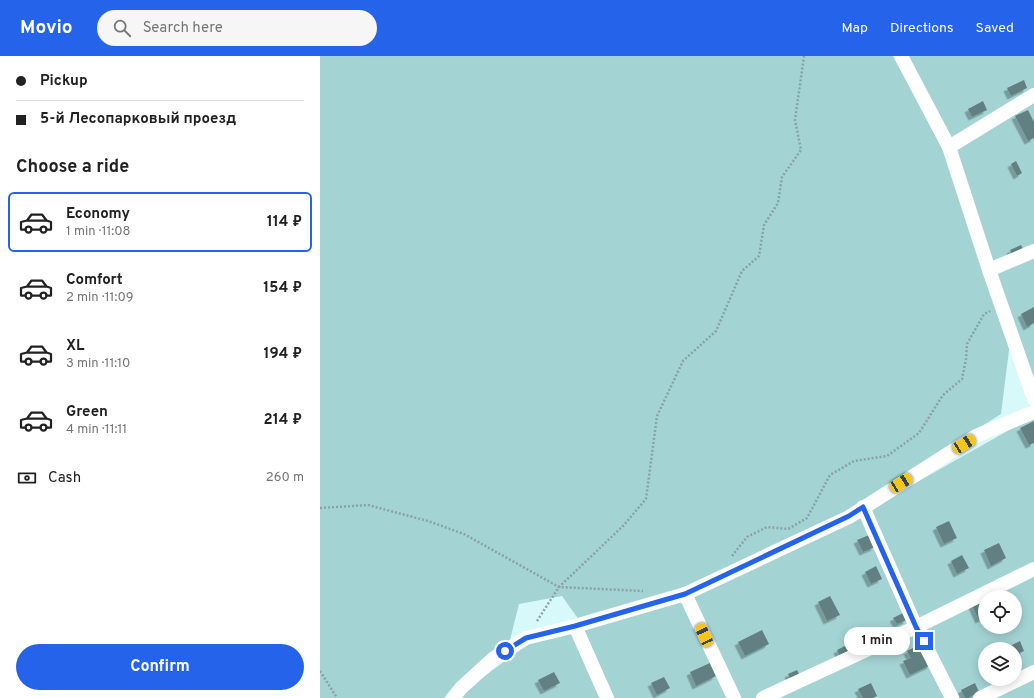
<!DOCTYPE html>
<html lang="en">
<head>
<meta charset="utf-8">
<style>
  body { margin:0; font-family:Overpass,sans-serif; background:#f6f6f6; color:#222; height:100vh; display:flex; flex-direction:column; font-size:15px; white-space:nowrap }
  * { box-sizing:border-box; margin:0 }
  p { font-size:13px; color:#767676 }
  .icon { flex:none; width:22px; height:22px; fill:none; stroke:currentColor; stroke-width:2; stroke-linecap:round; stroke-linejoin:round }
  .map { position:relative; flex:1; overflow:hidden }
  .drawer { display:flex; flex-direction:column; background:#fff; width:320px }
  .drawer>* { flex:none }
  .banner { display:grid; align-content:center; height:88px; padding:0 16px; background:#fff }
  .fabs { position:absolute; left:658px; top:534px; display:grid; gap:8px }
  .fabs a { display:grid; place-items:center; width:44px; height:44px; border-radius:50%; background:#fff; box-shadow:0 2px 10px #0003; font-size:20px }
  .end { position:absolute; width:18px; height:18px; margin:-9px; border:5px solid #2563eb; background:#fff; box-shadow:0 0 0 2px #fff }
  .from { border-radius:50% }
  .bubble { position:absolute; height:28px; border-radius:14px; background:#fff; box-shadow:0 2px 10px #0003; font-size:13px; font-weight:700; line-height:28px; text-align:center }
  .car { position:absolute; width:12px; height:24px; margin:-12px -6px; border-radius:5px; box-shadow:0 0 3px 1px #0007; background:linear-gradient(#f5c518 24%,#345 0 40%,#f5c518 0 76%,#345 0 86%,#f5c518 0) }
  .banner b { display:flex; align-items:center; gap:14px; height:38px; font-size:15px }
  .banner b+b { border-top:1px solid #e0e0e0 }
  .banner i { width:10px; height:10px; background:#222 }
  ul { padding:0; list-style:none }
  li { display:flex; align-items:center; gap:12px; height:60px; margin:0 8px 6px; padding:0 8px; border:2px solid transparent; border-radius:6px }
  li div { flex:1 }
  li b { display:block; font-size:15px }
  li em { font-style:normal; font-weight:700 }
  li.current { border-color:#2563eb }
  li>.icon { width:36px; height:36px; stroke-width:1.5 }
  h2 { padding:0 16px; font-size:18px; line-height:48px }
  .pay { display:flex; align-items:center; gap:10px; height:44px; padding:0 16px; font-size:15px }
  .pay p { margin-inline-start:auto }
  .primary-button { display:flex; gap:8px; margin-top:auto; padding:8px 16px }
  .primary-button a { flex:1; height:46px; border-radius:24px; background:#2563eb; color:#fff; font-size:16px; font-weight:700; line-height:46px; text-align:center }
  header { display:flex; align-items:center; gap:24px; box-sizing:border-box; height:56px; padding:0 20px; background:#2563eb; color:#fff }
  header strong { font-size:19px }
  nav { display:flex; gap:22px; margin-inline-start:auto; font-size:14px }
  .search { width:280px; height:36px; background:#f6f6f6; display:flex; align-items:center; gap:10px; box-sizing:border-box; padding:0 14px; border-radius:22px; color:#767676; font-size:15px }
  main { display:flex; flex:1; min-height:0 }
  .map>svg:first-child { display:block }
  .green { fill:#a4d3d4; fill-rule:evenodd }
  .building { fill:#628081; filter:url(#shadow) }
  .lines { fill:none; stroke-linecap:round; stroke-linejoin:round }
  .path { stroke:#8aa2a3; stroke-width:2.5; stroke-dasharray:2 2; stroke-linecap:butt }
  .minor { stroke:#fff; stroke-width:14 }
  .route { stroke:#2563eb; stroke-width:5 }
</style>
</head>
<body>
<header>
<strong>Movio</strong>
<div class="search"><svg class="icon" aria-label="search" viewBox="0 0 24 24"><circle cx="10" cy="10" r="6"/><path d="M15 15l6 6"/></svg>Search here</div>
<nav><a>Map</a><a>Directions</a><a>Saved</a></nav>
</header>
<main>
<section class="drawer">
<div class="banner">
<b><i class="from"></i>Pickup</b>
<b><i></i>5-й Лесопарковый проезд</b>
</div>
<h2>Choose a ride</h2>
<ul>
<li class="current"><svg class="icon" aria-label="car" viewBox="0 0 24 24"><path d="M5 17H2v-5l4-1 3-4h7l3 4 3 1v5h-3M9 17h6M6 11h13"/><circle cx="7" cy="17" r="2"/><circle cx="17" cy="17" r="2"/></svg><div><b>Economy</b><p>1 min · 11:08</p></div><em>114 ₽</em></li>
<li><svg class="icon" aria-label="car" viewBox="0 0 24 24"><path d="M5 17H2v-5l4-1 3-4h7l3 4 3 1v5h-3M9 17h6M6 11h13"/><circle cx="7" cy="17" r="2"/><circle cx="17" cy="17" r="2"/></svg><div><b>Comfort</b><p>2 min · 11:09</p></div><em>154 ₽</em></li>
<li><svg class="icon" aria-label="car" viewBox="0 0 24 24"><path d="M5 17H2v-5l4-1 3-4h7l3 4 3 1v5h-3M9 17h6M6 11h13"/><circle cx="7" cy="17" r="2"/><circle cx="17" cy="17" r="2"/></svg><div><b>XL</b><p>3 min · 11:10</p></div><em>194 ₽</em></li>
<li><svg class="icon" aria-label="car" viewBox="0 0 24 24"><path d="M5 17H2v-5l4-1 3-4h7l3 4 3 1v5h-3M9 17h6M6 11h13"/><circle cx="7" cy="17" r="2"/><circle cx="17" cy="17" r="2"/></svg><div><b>Green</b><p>4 min · 11:11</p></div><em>214 ₽</em></li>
</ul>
<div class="pay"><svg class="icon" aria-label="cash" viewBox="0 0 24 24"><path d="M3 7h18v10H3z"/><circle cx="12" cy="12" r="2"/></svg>Cash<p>260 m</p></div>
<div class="primary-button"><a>Confirm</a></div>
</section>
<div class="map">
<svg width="714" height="642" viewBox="0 0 714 642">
  <defs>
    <filter id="shadow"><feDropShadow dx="-3.5" dy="3.5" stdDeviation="0" flood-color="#0004"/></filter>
  </defs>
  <rect width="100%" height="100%" fill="#d8f9fa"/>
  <!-- green -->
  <g class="green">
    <polygon points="0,0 573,0 621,87 690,286 681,358 525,457 362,534 259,564 242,540 199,548 187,596 144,620 124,642 0,642"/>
    <polygon points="582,0 714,0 714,331 630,87"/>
    <path d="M714 360V642H139L142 637 208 588 364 544 530 464ZM665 541H695V571H665ZM665 593H695V623H665Z"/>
  </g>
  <!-- building -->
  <g class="building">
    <polygon points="704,24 707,32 691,40 687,32"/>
    <polygon points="663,45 667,54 652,61 648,53"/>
    <polygon points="708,54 714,66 714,82 708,85 695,60"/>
    <polygon points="696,105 702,117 697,120 691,108"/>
    <polygon points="701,189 704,195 693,200 690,194"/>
    <polygon points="714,251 714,267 707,271 701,258"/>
    <polygon points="714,365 714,387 709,389 700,372"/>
    <polygon points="629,465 637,482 624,488 616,471"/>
    <polygon points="549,479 555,491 543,496 537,484"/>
    <polygon points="679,487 686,502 671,510 664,494"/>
    <polygon points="642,499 649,512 637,518 631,505"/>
    <polygon points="556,510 562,523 551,528 545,516"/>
    <polygon points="510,540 520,559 507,565 498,546"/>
    <polygon points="665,543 665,561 659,564 651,547"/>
    <polygon points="583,557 587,564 577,568 573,562"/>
    <polygon points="442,574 449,588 425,600 418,586"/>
    <polygon points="700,585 704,595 695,599 695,593 684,593"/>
    <polygon points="531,587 534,594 520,601 517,594"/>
    <polygon points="601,588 611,609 590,619 583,605 591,602 587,595"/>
    <polygon points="390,607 396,620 376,630 370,616"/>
    <polygon points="477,614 480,620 471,624 468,618"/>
    <polygon points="234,616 240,627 224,635 218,624"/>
    <polygon points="344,621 350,632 337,639 331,627"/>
    <polygon points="551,627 557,640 553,642 543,642 538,633"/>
    <polygon points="655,627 659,636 648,642 645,642 641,634"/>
  </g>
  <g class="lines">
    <!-- path -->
    <g class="path">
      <polyline points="0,452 48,449 108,465 144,478 239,531 323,535"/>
      <polyline points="412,500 427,481 447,471 468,473 487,462 510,419 534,405 567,400 599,377 623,339 642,323 646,303 647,288 664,258 670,255"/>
      <polyline points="217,565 239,531 303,470 326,443 337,360 363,305 396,275 422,215 439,200 444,169 458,147 462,121 481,94 475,64 484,0"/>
      <polyline points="0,615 17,642"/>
    </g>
    <!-- minor -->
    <g class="minor">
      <polyline points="581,0 629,91 669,214 714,343"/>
      <polyline points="629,91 714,39"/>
      <polyline points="669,214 714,195"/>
      <polyline points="543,451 596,571 632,642"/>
      <polyline points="365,538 414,642"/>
      <polyline points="255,570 287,642"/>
      <polyline points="133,642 141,632 174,602 206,582 255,570 365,538 529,461 656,380 714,356"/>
      <polyline points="443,642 596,571 714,513"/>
      <polyline points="660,642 714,616"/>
    </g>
  </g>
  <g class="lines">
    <!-- route -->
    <polyline class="route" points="185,595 206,582 255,570 365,538 529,460 543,451 596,571 604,585"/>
  </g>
</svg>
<div class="fabs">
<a><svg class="icon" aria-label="locate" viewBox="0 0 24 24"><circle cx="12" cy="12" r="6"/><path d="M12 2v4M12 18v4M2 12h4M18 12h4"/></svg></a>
<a><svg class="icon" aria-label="layers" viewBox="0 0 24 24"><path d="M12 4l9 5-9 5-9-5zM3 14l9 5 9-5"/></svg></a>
</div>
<i class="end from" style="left:185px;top:595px"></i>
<i class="end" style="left:604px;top:585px"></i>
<div class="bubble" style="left:524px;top:571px;width:66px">1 min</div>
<i class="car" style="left:644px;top:388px;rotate:58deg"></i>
<i class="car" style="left:581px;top:427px;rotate:58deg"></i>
<i class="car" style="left:384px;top:579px;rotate:335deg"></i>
</div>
</main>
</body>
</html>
